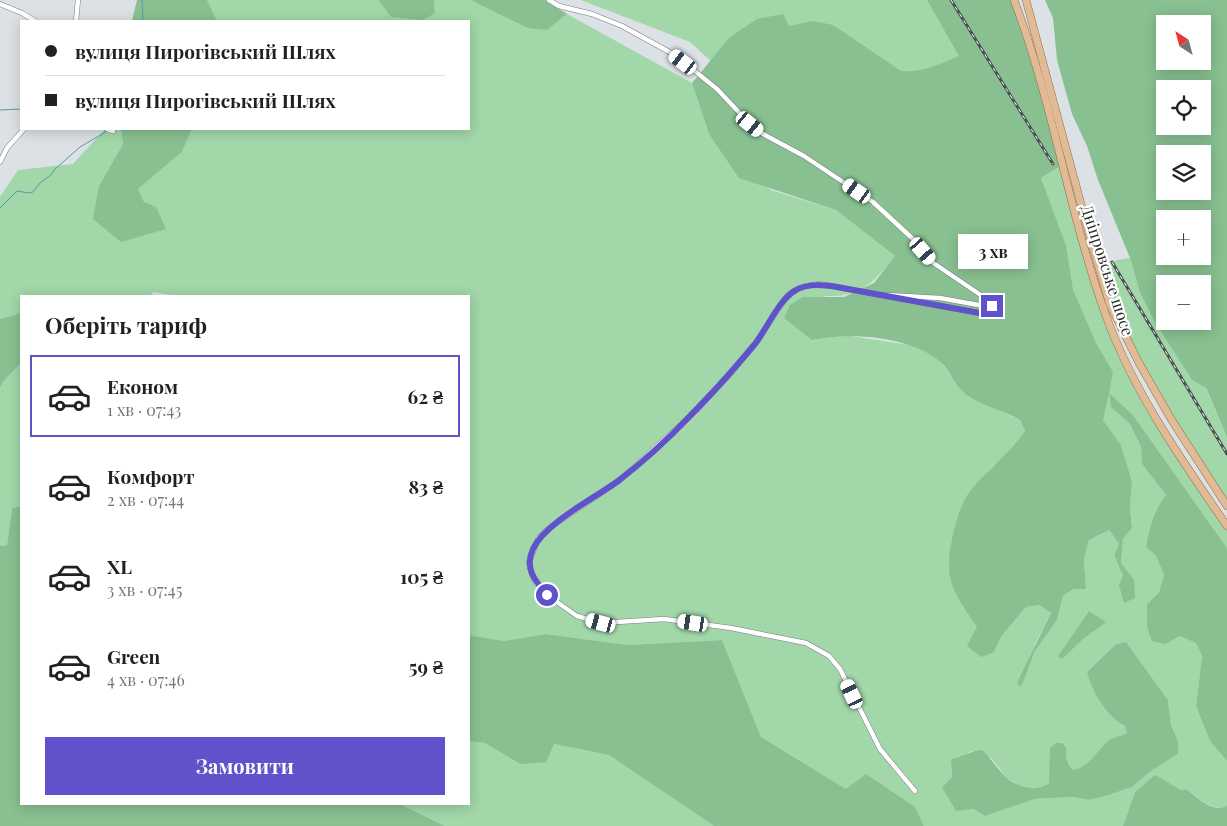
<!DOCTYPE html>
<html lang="uk">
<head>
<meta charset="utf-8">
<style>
  body { margin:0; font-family:"Playfair Display",serif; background:#f6f6f6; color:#202124; height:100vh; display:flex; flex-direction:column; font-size:19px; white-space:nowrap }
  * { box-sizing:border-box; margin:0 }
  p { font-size:16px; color:#757577 }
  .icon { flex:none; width:28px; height:28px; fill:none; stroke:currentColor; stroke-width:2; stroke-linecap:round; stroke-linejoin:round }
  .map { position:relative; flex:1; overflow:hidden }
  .sheet { position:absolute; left:20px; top:295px; width:450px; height:510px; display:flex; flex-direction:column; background:#fff; border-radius:0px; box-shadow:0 2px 12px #0003 }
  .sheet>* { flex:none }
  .guide { position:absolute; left:20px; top:20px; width:450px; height:110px; border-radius:0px; box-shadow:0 2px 12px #0003; display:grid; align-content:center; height:110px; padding:0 25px; background:#fff }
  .needle { width:32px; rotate:324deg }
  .controls { position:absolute; left:1156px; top:15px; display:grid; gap:10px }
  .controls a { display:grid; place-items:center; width:55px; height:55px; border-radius:0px; background:#fff; box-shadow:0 2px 12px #0003; font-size:25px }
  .end { position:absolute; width:22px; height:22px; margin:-11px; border:6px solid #5f52ca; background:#fff; box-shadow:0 0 0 2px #fff }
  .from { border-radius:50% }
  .bubble { position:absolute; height:35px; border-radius:0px; background:#fff; box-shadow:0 2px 12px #0003; font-size:16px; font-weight:700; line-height:35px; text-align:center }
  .car { position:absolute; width:15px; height:30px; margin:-15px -8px; border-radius:6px; box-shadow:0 0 4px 1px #0007; background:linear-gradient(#fff 24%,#345 0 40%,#fff 0 76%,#345 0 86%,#fff 0) }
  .guide b { display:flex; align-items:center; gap:18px; height:48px; font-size:19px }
  .guide b+b { border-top:1px solid #e0e0e0 }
  .guide i { width:12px; height:12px; background:#202124 }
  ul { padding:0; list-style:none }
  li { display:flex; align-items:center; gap:15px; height:82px; margin:0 10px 8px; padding:0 15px; border:2px solid transparent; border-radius:0px }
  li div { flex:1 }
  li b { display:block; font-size:19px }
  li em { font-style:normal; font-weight:700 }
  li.current { border-color:#5f52ca }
  li>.icon { width:45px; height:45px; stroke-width:1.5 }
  h2 { padding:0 25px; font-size:22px; line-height:60px }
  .cta { display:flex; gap:10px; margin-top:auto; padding:10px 25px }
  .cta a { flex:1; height:58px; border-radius:0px; background:#5f52ca; color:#fff; font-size:20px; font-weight:700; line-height:58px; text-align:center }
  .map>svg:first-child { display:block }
  .green { fill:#a1d7a9; fill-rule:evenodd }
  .forest { fill:#88c091; fill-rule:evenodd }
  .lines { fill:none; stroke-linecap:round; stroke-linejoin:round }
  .stream { stroke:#5b9aa6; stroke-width:1 }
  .street-casing { stroke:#787c80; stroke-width:5.5 }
  .primary-casing { stroke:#936c44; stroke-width:8 }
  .street { stroke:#fff; stroke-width:4.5 }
  .primary { stroke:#e0bb96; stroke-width:7 }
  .rail-casing { stroke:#4c4f51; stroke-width:3 }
  .rail { stroke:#fff; stroke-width:1; stroke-dasharray:4; stroke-linecap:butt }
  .route { stroke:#5f52ca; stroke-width:6 }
  .labels { text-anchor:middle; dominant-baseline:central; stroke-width:4.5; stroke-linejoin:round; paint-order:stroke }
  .street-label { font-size:16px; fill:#2b2d2e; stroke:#fff }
</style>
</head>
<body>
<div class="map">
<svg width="1227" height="826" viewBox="0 0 1227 826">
  <rect width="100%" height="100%" fill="#dce1e5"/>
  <!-- green -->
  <g class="green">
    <path d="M207 0H378L391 17 435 13 434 0H471L547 30 567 14 692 83 709 134 771 190 836 210 895 256C873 283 862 297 825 296L812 340 828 337 850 336 917 346 940 361 964 393 1020 420 1025 431 1014 448 992 467 968 495 957 518 951 543 960 601 994 652 1001 637 1026 607 1039 605 1051 613 1035 644 1022 685 1035 651 1057 620 1063 596 1074 589H1086L1084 559 1089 540 1109 530 1119 544 1114 555 1123 576 1134 580 1121 564 1123 539 1132 528 1130 509 1132 481 1121 445 1103 420 690 42 581 0H932L1044 186 1041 178 1062 165 1074 214 1126 364 1227 528V548L1133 415 1109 394 1111 407 1130 424 1141 447 1142 464 1166 495C1154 510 1149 528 1146 547L1156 556 1164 575 1159 592 1147 604 1166 644 1180 636 1196 642 1202 656 1196 706 1210 741 1227 761V805C1214 814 1197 796 1186 789L1181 790 1155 776 1135 792 1123 826H924L915 807 846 789 761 737 722 640 628 645 546 634 504 641 469 635V296H178L153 292 151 296H21V313L0 319V197L18 170 73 164 105 129H121L123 144 99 186 144 202 138 189 182 152 192 129H469V21H217ZM1089 611 1105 622 1058 656ZM1126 642 1168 700 1171 725 1178 741V754L1151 771 1132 787 1109 795 1089 800 1073 797 1035 799 985 816 949 797 942 787 952 777 951 759 963 757 971 751 991 758 1007 778 1021 786 1033 789 1043 788 1049 783 1066 748C1066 757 1066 763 1073 770 1090 768 1097 750 1109 740 1114 737 1121 736 1127 733L1125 726C1105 718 1095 691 1087 672L1116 644Z"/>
    <path d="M1130 258 1140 293 1154 321 1192 380 1205 387 1227 437V499C1197 455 1167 410 1142 363 1126 332 1114 300 1103 268L1117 260Z"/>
    <path d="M21 363V506L12 508 7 545 0 546V388C5 377 13 372 21 363Z"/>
    <polygon points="469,741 485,743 520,764 554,744 609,755 714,826 445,826 400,804 469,804"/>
  </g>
  <!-- forest -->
  <g class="forest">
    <polygon points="137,0 207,0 217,21 132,21"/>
    <polygon points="378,0 434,0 435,13 423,20 391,17"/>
    <polygon points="471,0 545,0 567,14 547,30 528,28"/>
    <path d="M927 0H1014L1062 165 1041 178 1066 246 1073 290 1096 343 1113 372 1109 393 1133 415 1227 548V761L1210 741 1196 706 1202 656 1196 643 1180 636 1166 644 1152 641 1147 627V604L1159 592 1164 575 1156 556 1146 547C1149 528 1154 510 1166 495L1142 464 1141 447 1130 424 1111 407 1109 393 1103 420 1121 445 1132 481 1130 509 1132 528 1123 539 1121 563 1134 580 1135 598 1124 603 1119 585 1123 576 1114 555 1119 544 1109 530 1089 540 1084 559 1086 589H1074L1063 596 1057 620 1035 651 1022 685 1019 686 1017 683 1051 613 1039 605 1026 607 1001 637 994 652 981 657 967 646 977 627C967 612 953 594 950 576 946 555 956 512 968 494 985 471 1009 455 1025 431L1020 420C1004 410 978 405 964 393 954 384 949 368 938 360 908 336 849 332 812 340L784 318 790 305 803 297H844L874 283 895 256 836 210 739 178 709 134 692 83 730 37 757 19 783 14 789 26 813 21 833 25 901 71C922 73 940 64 959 56Z"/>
    <path d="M1045 0H1227V437L1206 388 1192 380 1154 321 1140 293 1130 258 1098 180 1087 146 1072 114 1057 60 1053 18ZM1165 24H1202V61H1165ZM1165 89H1202V126H1165ZM1165 154H1202V191H1165ZM1165 219H1202V256H1165ZM1165 284H1202V321H1165Z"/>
    <polygon points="121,129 192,129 182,152 138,189 144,202 156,207 166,229 121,242 93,219 99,186 123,144"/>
    <path d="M21 313V363C13 372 5 377 0 388V319Z"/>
    <polygon points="21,506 21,804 400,804 445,826 0,826 0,546 7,545 12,508"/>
    <polygon points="1089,611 1106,622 1083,639 1062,659 1058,656"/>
    <polygon points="546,634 628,645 722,640 761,737 846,789 866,774 915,807 924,826 714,826 609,755 554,744 546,762 520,764 485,743 469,741 469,635 504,641"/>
    <path d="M1126 642 1168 700 1171 725 1178 741V754L1151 771 1132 787 1109 795 1089 800 1073 797 1035 799 985 816 973 809 956 811 942 787 952 777 951 759C962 757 971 751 982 750 991 758 997 769 1006 777 1017 787 1037 793 1049 783L1050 748 1056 743H1062L1066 748C1066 757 1066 763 1073 770 1089 768 1097 750 1109 740 1113 737 1121 736 1127 733L1125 726C1107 718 1092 691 1087 672L1116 644Z"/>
    <path d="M1155 775 1181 790 1186 789C1196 796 1214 815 1227 805V826H1123L1135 792Z"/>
  </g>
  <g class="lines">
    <!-- stream -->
    <g class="stream">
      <polyline points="142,0 143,21"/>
      <polyline points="0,110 21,109"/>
      <polyline points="0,208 17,191 29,193 33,192 40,183 51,175 54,170 80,147 109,130"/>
    </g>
    <!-- street casing -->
    <g class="street-casing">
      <g id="street">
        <polyline points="549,0 559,6 592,14 622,26 675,55 717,89 750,124 763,134 804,156 873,202 913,239 932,262 988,300 992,310 990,314 985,314 837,287 819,284 807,286 798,289 788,295 756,342 732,372 687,419 619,481 549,528 538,539 529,562 531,572 536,583 547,595 577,616 601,623 664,619 731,628 806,643 829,656 840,669 880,749 915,791"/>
        <polyline points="0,4 22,13 35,21"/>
        <polyline points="76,21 78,0"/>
        <polyline points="107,129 113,131"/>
        <polyline points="0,162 7,148 24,129"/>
        <polyline points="886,295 940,298 984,306 986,299"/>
      </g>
    </g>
    <!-- primary casing -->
    <g class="primary-casing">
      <g id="primary">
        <path d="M1014 0C1053 102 1068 210 1105 313 1132 390 1181 459 1227 526"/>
        <polyline points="1026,0 1091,241 1110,305 1139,363 1171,419 1227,506"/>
      </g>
    </g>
    <!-- street -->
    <use href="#street" class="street"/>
    <!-- primary -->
    <use href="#primary" class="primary"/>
    <!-- rail casing -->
    <g class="rail-casing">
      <g id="rail">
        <polyline points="951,0 1053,164"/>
        <polyline points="1112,262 1227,454"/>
      </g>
    </g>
    <!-- rail -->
    <use href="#rail" class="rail"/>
  </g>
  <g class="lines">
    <!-- route -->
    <path class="route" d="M547 595C535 581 524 568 533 549 545 523 595 498 618 481 643 462 667 440 689 417 712 394 734 369 755 344 767 329 779 299 796 290 808 283 824 285 837 287L985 314H990L992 310V306"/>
  </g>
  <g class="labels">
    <!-- street labels -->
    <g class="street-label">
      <text transform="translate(1108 270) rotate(72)">Дніпровське шосе</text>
    </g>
  </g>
</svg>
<div class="controls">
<a><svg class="needle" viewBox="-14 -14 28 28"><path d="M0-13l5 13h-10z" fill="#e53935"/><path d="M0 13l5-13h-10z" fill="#757577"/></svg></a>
<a><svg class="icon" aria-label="locate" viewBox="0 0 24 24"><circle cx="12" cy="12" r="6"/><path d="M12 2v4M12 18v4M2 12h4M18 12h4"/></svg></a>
<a><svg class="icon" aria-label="layers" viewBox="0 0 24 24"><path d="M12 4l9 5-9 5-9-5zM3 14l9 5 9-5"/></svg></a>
<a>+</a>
<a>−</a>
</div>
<i class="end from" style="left:547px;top:595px"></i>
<i class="end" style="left:992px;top:306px"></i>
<div class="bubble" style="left:958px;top:234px;width:70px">3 хв</div>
<i class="car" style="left:683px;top:62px;rotate:307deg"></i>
<i class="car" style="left:750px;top:124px;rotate:129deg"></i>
<i class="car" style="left:857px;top:191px;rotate:305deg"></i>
<i class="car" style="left:923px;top:251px;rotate:139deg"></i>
<i class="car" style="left:601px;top:623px;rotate:285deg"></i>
<i class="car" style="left:693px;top:623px;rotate:279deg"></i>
<i class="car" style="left:852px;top:694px;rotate:335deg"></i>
<div class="guide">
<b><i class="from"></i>вулиця Пирогівський Шлях</b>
<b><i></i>вулиця Пирогівський Шлях</b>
</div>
<section class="sheet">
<h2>Оберіть тариф</h2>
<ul>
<li class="current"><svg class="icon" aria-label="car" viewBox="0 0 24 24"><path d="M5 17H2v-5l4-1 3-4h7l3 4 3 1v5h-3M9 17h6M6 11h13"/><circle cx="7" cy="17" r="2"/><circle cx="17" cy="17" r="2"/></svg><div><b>Економ</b><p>1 хв · 07:43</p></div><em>62 ₴</em></li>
<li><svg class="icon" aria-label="car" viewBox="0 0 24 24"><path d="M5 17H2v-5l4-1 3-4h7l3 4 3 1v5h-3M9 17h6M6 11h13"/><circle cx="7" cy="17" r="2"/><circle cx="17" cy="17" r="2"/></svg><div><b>Комфорт</b><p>2 хв · 07:44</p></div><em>83 ₴</em></li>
<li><svg class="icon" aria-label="car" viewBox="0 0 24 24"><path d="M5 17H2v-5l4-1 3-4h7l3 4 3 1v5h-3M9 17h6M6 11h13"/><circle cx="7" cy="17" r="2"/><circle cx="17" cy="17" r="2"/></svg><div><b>XL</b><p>3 хв · 07:45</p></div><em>105 ₴</em></li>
<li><svg class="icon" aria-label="car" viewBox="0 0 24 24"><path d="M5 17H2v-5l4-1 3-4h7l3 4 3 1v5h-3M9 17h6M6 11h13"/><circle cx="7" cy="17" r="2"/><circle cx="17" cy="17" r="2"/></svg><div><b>Green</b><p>4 хв · 07:46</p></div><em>59 ₴</em></li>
</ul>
<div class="cta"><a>Замовити</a></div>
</section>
</div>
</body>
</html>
